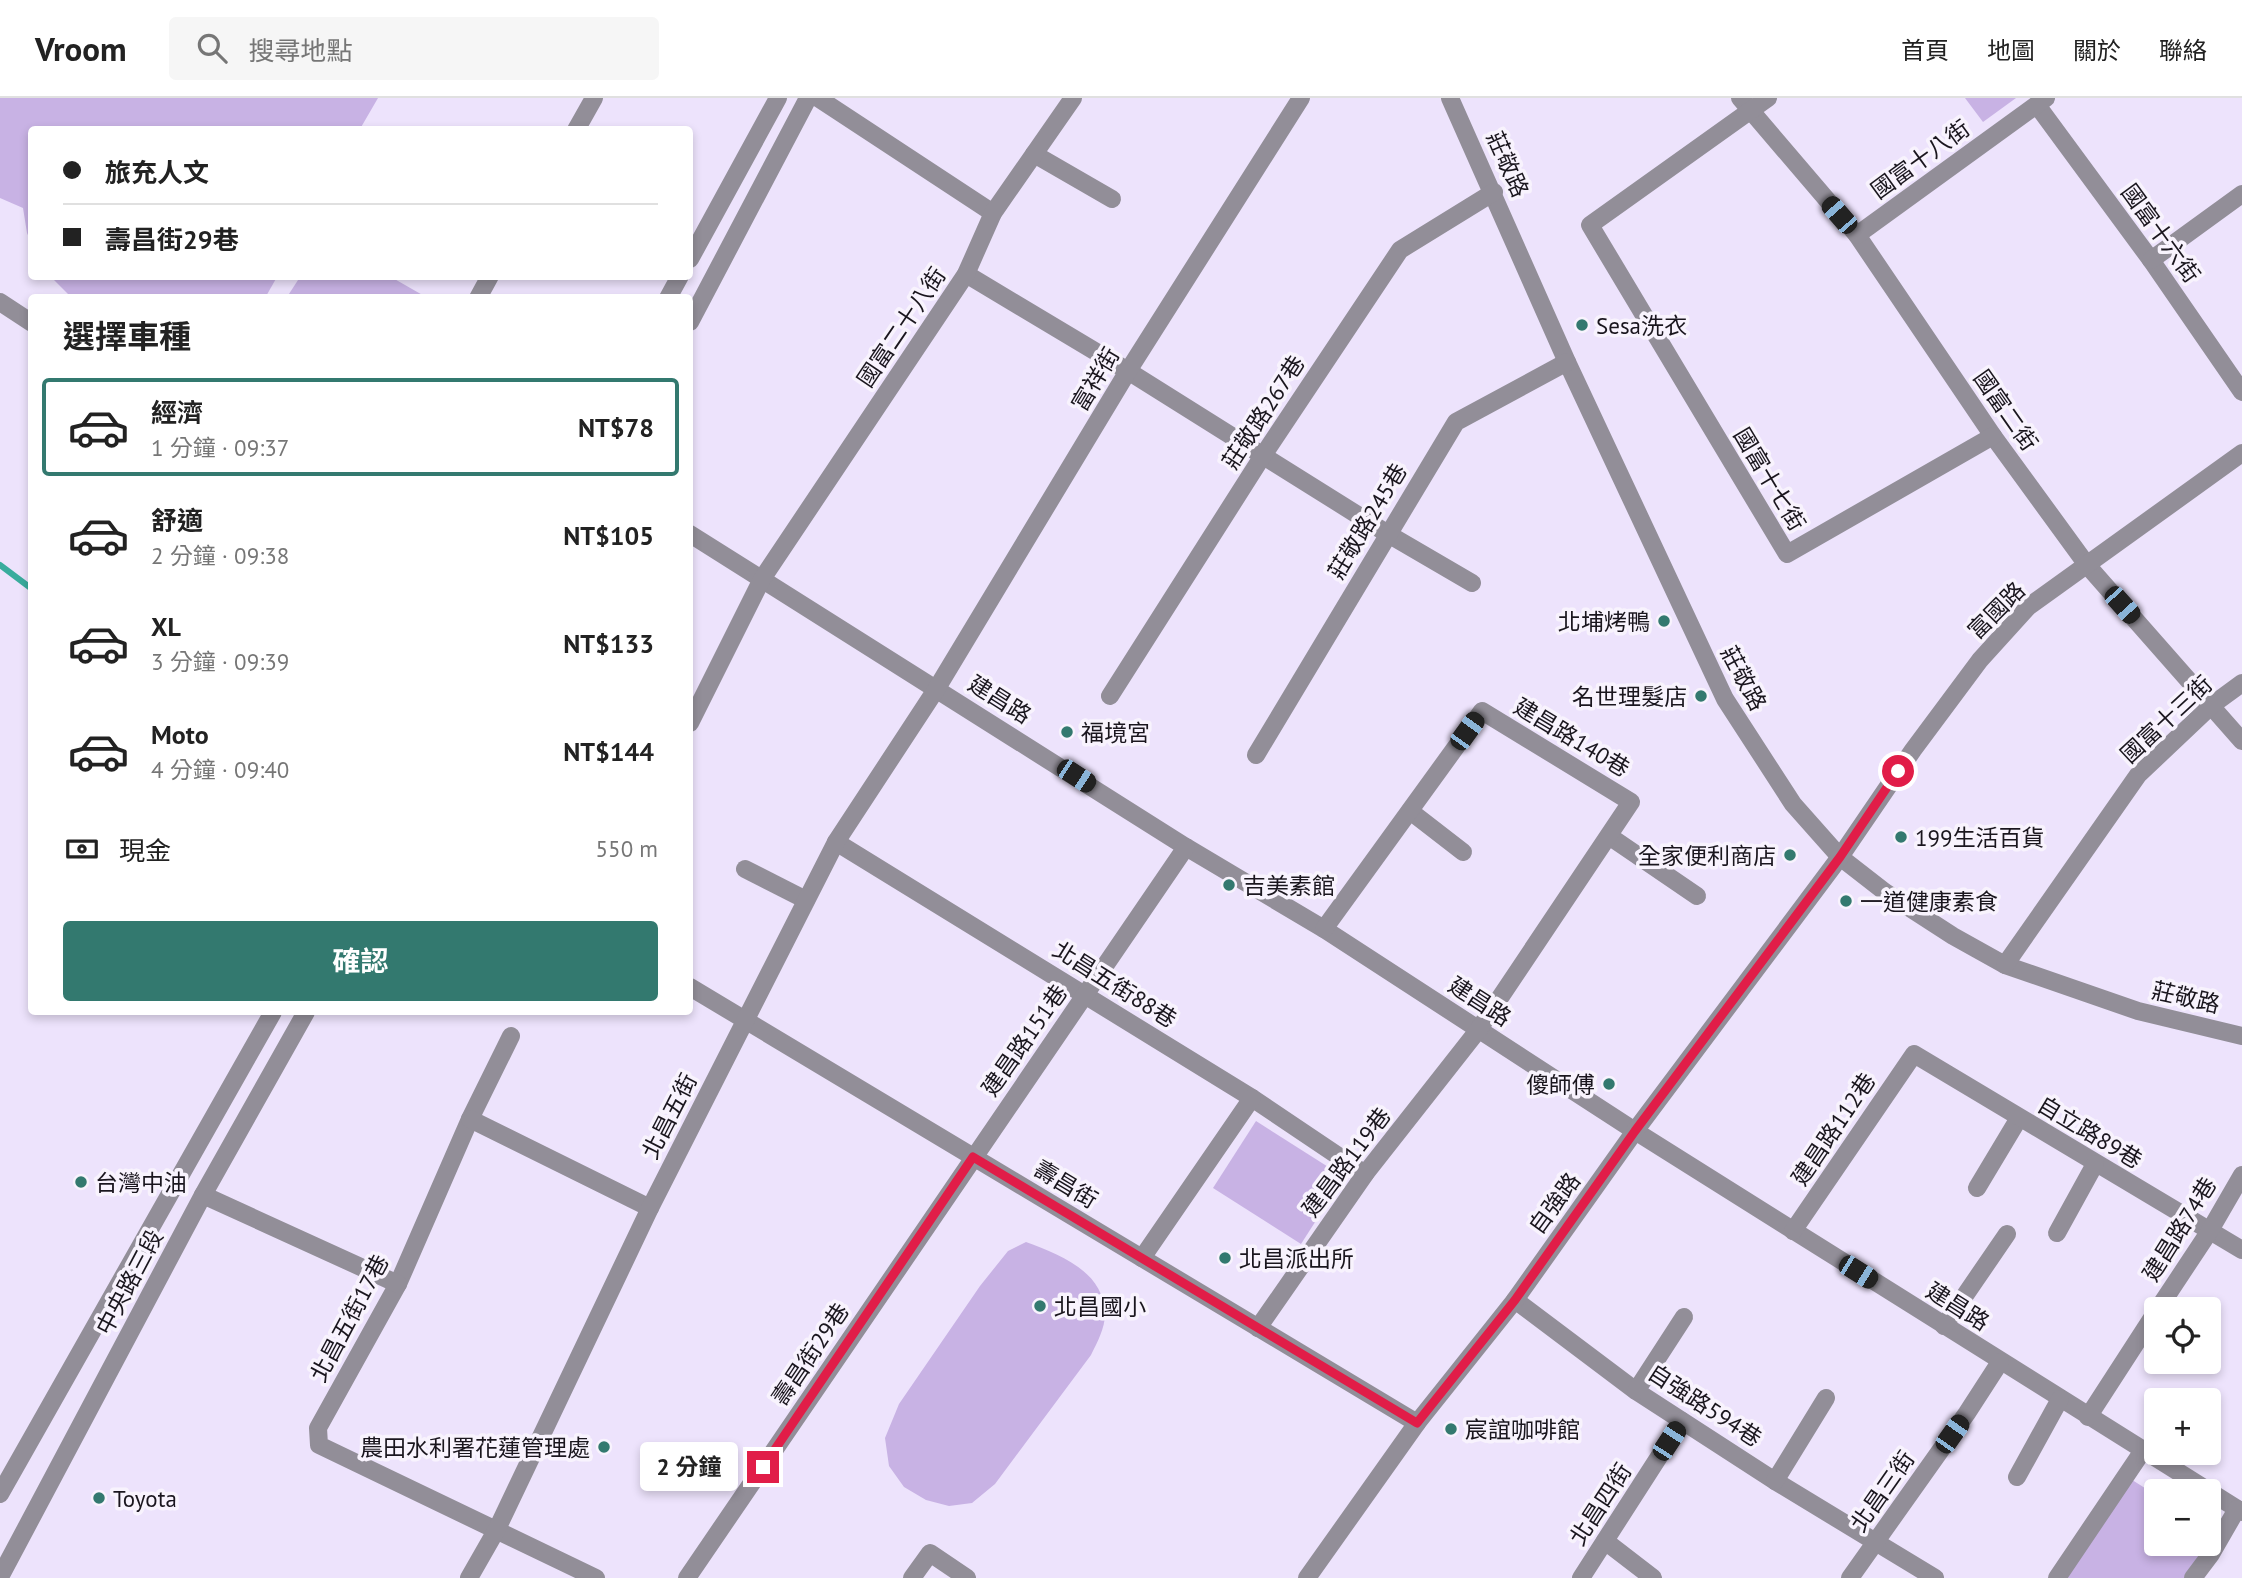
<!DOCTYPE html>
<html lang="zh-TW">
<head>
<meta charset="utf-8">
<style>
  body { margin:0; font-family:"PT Sans","Noto Sans TC",sans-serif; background:#f6f6f6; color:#222; height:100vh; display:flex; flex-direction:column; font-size:26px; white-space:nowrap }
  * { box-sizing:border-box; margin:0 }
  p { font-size:23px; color:#767676 }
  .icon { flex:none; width:38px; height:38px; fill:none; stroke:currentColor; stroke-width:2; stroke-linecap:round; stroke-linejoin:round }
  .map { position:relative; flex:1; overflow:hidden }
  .sheet { position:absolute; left:28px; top:196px; width:665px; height:721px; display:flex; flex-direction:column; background:#fff; border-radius:7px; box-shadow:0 4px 10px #0003 }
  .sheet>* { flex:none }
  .top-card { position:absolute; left:28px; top:28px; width:665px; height:154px; border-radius:7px; box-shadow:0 4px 10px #0003; display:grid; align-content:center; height:154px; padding:0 35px; background:#fff }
  .tools { position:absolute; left:2144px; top:1199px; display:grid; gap:14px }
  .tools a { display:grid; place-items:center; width:77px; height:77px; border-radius:7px; background:#fff; box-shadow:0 4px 10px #0003; font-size:35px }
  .end { position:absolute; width:32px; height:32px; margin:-16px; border:9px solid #e11d48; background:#fff; box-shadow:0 0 0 4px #fff }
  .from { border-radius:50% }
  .bubble { position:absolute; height:49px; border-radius:7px; background:#fff; box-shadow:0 4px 10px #0003; font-size:23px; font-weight:700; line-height:49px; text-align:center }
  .car { position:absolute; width:21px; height:42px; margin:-21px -10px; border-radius:9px; box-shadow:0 0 5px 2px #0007; background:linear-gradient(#222 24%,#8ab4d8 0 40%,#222 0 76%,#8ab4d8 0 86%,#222 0) }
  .top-card b { display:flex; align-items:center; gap:24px; height:66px; font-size:26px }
  .top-card b+b { border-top:2px solid #e0e0e0 }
  .top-card i { width:18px; height:18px; background:#222 }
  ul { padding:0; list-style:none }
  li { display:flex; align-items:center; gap:21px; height:98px; margin:0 14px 10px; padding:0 21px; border:4px solid transparent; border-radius:7px }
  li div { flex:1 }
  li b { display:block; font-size:26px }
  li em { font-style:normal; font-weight:700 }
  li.on { border-color:#33796f }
  li>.icon { width:63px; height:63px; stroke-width:1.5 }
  h2 { padding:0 35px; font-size:32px; line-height:84px }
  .pay { display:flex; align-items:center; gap:18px; height:77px; padding:0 35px; font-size:26px }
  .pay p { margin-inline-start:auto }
  .button { display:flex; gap:14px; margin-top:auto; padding:14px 35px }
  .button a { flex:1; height:80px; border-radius:7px; background:#33796f; color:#fff; font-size:28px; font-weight:700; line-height:80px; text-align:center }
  header { display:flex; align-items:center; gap:42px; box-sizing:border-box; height:98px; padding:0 35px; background:#fff; border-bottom:2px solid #e0e0e0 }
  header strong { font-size:33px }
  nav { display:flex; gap:38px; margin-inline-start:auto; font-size:24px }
  .search { width:490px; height:63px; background:#f6f6f6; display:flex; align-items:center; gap:18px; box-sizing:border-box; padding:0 24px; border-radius:7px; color:#767676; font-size:26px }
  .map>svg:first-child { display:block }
  .green { fill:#c8b2e4 }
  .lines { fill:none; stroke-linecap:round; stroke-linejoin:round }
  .stream { stroke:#39ac9d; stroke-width:6 }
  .minor { stroke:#928e98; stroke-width:18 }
  .route { stroke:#e11d48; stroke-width:9 }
  .poi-dot { fill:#33796f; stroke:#f8f3fd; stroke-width:2.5 }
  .labels { text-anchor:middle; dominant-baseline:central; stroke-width:7; stroke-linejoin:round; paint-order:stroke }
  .street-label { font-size:23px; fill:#1a161e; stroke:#f8f3fd }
  .poi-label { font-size:23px; fill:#1a161e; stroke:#f8f3fd; text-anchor:start }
</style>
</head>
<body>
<header>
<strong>Vroom</strong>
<div class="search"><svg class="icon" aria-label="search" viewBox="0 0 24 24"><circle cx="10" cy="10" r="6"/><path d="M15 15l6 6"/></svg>搜尋地點</div>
<nav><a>首頁</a><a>地圖</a><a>關於</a><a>聯絡</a></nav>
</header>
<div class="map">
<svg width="2242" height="1480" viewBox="0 0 2242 1480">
  <rect width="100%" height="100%" fill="#ede3fc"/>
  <!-- green -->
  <g class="green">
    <polygon points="0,0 378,0 360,31 32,32 31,144 27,135 23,110 0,100"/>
    <polygon points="1965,0 2016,0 1983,24"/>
    <polygon points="51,179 277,179 265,200 71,199"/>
    <polygon points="300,179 391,179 426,199 287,199"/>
    <polygon points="1256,1023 1344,1079 1301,1146 1213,1090"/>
    <path d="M1026 1144C1060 1157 1104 1173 1105 1216 1105 1230 1097 1245 1091 1257L995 1386 972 1405 949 1408 926 1402 904 1389 889 1368 885 1340 899 1306 980 1188 1008 1153Z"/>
    <polygon points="2129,1380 2156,1397 2156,1446 2208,1446 2187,1480 2061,1480"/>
  </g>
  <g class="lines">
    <!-- stream -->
    <polyline class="stream" points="0,467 32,491"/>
    <!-- minor -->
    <g class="minor">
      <polyline points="818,0 993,115"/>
      <polyline points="1450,0 1567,264 1725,601 1793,706 1840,759 1885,794 1953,838 2005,867 2138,913 2242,938"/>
      <polyline points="1740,0 1857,137 1993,338 2087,467 2242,643"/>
      <polyline points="1768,0 1590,127 1787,456 1993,338"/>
      <polyline points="2037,7 2151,162 2242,294"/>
      <polyline points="576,32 594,0"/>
      <polyline points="1034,56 1112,101"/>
      <polyline points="1857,137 2046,0"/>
      <polyline points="690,161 778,0"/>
      <polyline points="2151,162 2242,96"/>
      <polyline points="966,176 1128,273 1388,436 1472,485"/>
      <polyline points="478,200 490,178"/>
      <polyline points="668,200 680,178"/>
      <polyline points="0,204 32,225"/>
      <polyline points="690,224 808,0"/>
      <polyline points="690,436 1186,749 1324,831 1635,1033 2242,1414"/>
      <polyline points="1110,598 1262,359 1400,152 1494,94"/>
      <polyline points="690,625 762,481 966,176 993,115 1073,0"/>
      <polyline points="1256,657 1456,324 1567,264"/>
      <polyline points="1410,713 1463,754"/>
      <polyline points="1609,738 1697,798"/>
      <polyline points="836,744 1252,1000 1365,1076"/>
      <polyline points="745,771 806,802"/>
      <polyline points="2005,867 2138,677 2212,607 2242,585"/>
      <polyline points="690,889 1417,1325"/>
      <polyline points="511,938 470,1021 398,1186 318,1330 319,1347 596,1480"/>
      <polyline points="470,1021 650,1110"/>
      <polyline points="1977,1090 2019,1020"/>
      <polyline points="203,1097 398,1186"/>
      <polyline points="1793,1133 1914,956 2242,1152"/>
      <polyline points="2057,1135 2095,1066"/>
      <polyline points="1142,1160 1252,1000"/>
      <polyline points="1515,1202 1636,1293 1775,1383 1935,1480"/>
      <polyline points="2158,1211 2209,1134 2242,1077"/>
      <polyline points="1944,1228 2007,1136"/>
      <polyline points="1258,1230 1365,1076 1479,931 1631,704 1482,613 1324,831"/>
      <polyline points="1636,1293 1684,1219"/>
      <polyline points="2088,1319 2156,1214"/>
      <polyline points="2017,1379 2060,1301"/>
      <polyline points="1775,1383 1826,1300"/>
      <polyline points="0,1396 273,914"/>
      <polyline points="1605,1443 1653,1480"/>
      <polyline points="0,1479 203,1097 306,914"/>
      <polyline points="469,1480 497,1431 650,1110 836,744 937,590 1128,273 1301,0"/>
      <polyline points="687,1480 1186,749"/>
      <polyline points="912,1480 930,1455 967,1480"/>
      <polyline points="1307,1480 1417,1325 1515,1202 1635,1033 1840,759 1913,652 1980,562 2028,509 2242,355"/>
      <polyline points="1581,1480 1682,1323"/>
      <polyline points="1850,1480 1967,1315 2000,1264"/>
      <polyline points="2057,1480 2144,1351"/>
      <polyline points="2193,1480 2211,1456 2237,1411"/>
    </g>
  </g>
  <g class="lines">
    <!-- route -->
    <polyline class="route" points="763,1369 973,1059 1417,1325 1515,1202 1635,1033 1840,759 1898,673"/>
  </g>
  <!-- markers -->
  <g class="poi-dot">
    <circle cx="1582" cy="227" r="7"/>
    <circle cx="1664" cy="523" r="7"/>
    <circle cx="1701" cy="598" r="7"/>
    <circle cx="1067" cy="634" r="7"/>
    <circle cx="1901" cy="739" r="7"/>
    <circle cx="1790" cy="757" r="7"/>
    <circle cx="1229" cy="787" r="7"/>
    <circle cx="1846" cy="803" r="7"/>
    <circle cx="1609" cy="986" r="7"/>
    <circle cx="81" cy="1084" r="7"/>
    <circle cx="1225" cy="1160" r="7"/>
    <circle cx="1040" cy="1208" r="7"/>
    <circle cx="1451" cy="1331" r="7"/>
    <circle cx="604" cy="1349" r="7"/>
    <circle cx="99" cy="1400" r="7"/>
  </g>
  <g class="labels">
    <!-- street labels -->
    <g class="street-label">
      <text transform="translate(1920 61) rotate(-36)">國富十八街</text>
      <text transform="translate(1508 66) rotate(66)">莊敬路</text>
      <text transform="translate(2161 135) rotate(54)">國富十六街</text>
      <text transform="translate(901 229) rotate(-56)">國富二十八街</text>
      <text transform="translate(1095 281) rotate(-59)">富祥街</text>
      <text transform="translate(2006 312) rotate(55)">國富二街</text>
      <text transform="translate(1263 314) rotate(-57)">莊敬路267巷</text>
      <text transform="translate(1770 381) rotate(59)">國富十七街</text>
      <text transform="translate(1367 423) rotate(-59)">莊敬路245巷</text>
      <text transform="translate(1996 512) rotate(-45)">富國路</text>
      <text transform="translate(1744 580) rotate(62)">莊敬路</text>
      <text transform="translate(1000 601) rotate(32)">建昌路</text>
      <text transform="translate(2166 621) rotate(-43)">國富十三街</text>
      <text transform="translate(1572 639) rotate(31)">建昌路140巷</text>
      <text transform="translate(1115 886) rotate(32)">北昌五街88巷</text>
      <text transform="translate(2186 899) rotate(13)">莊敬路</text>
      <text transform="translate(1480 903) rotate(33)">建昌路</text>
      <text transform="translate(1024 942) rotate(-55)">建昌路151巷</text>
      <text transform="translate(669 1018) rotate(-63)">北昌五街</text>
      <text transform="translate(1833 1031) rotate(-56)">建昌路112巷</text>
      <text transform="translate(2090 1034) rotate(31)">自立路89巷</text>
      <text transform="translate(1346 1064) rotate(-53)">建昌路119巷</text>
      <text transform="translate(1066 1086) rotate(31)">壽昌街</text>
      <text transform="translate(1554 1105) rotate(-54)">自強路</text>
      <text transform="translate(2179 1131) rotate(-58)">建昌路74巷</text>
      <text transform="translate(129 1184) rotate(-62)">中央路三段</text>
      <text transform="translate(1958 1208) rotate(32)">建昌路</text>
      <text transform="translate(349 1220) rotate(-62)">北昌五街17巷</text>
      <text transform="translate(810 1256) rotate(-56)">壽昌街29巷</text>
      <text transform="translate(1705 1307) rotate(33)">自強路594巷</text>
      <text transform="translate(1882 1393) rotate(-55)">北昌三街</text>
      <text transform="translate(1600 1406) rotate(-57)">北昌四街</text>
    </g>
    <!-- poi labels -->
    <g class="poi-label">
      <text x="1596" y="227">Sesa洗衣</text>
      <text x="1650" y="523" text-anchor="end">北埔烤鴨</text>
      <text x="1687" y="598" text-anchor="end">名世理髮店</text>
      <text x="1081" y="634">福境宮</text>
      <text x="1915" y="739">199生活百貨</text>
      <text x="1776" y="757" text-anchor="end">全家便利商店</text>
      <text x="1243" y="787">吉美素館</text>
      <text x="1860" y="803">一道健康素食</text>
      <text x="1595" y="986" text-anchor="end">傻師傅</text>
      <text x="95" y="1084">台灣中油</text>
      <text x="1239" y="1160">北昌派出所</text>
      <text x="1054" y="1208">北昌國小</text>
      <text x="1465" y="1331">宸誼咖啡館</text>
      <text x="590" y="1349" text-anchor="end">農田水利署花蓮管理處</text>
      <text x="113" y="1400">Toyota</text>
    </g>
  </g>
</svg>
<div class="tools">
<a><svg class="icon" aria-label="locate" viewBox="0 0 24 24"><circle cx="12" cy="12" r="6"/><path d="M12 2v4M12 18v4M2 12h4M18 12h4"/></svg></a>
<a>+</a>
<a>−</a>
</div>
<i class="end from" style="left:1898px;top:673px"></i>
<i class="end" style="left:763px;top:1369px"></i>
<div class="bubble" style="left:640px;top:1344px;width:98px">2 分鐘</div>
<i class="car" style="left:1839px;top:117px;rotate:319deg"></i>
<i class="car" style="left:2122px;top:507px;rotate:138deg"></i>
<i class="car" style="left:1467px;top:633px;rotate:36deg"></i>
<i class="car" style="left:1076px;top:678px;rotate:123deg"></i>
<i class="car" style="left:1858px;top:1174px;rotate:122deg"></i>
<i class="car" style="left:1952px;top:1336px;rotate:35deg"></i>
<i class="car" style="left:1669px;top:1343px;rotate:33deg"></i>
<div class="top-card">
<b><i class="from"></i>旅充人文</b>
<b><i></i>壽昌街29巷</b>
</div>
<section class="sheet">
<h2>選擇車種</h2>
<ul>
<li class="on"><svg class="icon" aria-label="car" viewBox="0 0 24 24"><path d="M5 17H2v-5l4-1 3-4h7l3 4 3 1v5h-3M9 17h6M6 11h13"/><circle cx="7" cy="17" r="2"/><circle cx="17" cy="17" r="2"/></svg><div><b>經濟</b><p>1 分鐘 · 09:37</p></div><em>NT$78</em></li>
<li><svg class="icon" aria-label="car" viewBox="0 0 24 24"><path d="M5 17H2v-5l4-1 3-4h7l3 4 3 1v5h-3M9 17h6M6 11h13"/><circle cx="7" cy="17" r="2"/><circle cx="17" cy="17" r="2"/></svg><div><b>舒適</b><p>2 分鐘 · 09:38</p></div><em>NT$105</em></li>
<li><svg class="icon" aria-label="car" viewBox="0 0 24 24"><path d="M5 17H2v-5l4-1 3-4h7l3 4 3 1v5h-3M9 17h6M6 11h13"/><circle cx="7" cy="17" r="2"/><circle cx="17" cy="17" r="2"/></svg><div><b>XL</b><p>3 分鐘 · 09:39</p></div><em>NT$133</em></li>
<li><svg class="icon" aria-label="car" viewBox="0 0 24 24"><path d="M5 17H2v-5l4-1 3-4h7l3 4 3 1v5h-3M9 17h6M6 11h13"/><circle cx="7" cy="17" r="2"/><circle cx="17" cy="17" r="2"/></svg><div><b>Moto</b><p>4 分鐘 · 09:40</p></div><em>NT$144</em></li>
</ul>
<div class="pay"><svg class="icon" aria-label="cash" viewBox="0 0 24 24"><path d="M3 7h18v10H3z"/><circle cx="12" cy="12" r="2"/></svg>現金<p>550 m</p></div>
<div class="button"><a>確認</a></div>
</section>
</div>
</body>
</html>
